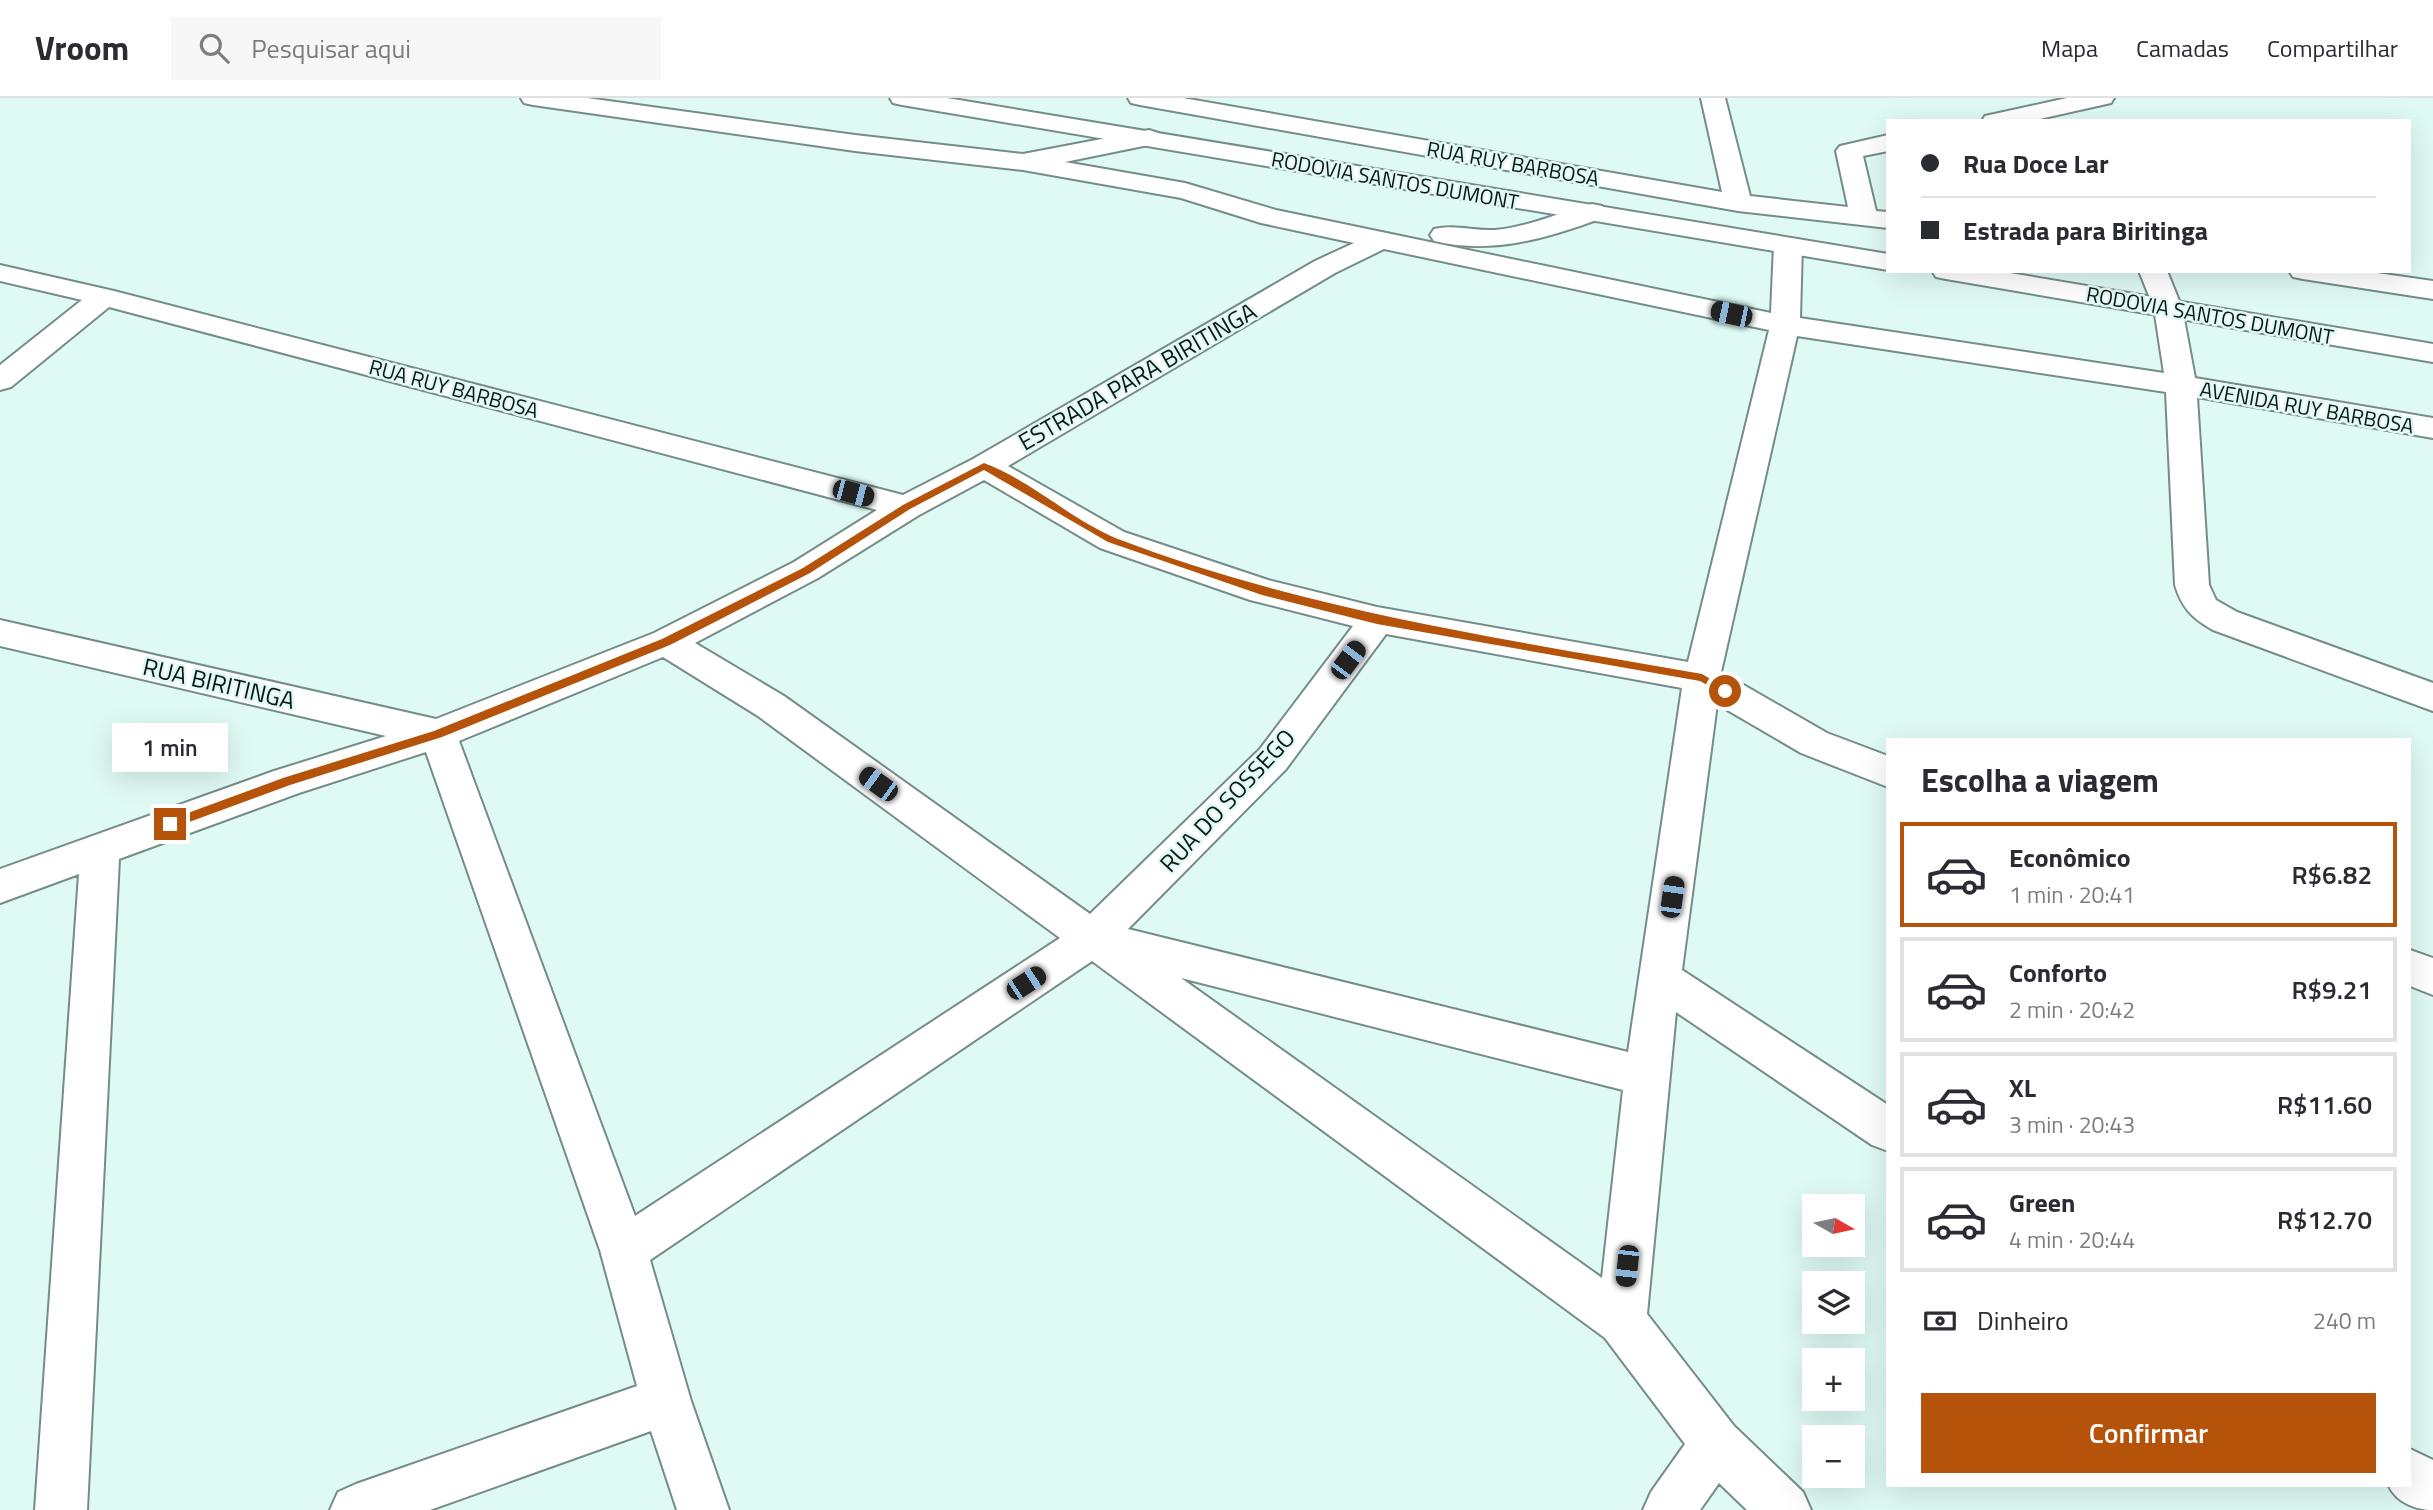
<!DOCTYPE html>
<html lang="pt">
<head>
<meta charset="utf-8">
<style>
  body { margin:0; font-family:"Titillium Web",sans-serif; background:#f7f7f7; color:#2b2b33; height:100vh; display:flex; flex-direction:column; font-size:26px; white-space:nowrap }
  * { box-sizing:border-box; margin:0 }
  p { font-size:23px; color:#7c7c81 }
  .icon { flex:none; width:38px; height:38px; fill:none; stroke:currentColor; stroke-width:2; stroke-linecap:round; stroke-linejoin:round }
  .map { position:relative; flex:1; overflow:hidden }
  .sheet { position:absolute; left:1886px; top:640px; width:525px; height:749px; display:flex; flex-direction:column; background:#fff; border-radius:0px; box-shadow:0 7px 28px #0002 }
  .sheet>* { flex:none }
  .banner { position:absolute; left:1886px; top:21px; width:525px; height:154px; border-radius:0px; box-shadow:0 7px 28px #0002; display:grid; align-content:center; height:154px; padding:0 35px; background:#fff }
  .needle { width:46px; rotate:99deg }
  .buttons { position:absolute; left:1802px; top:1096px; display:grid; gap:14px }
  .buttons a { display:grid; place-items:center; width:63px; height:63px; border-radius:0px; background:#fff; box-shadow:0 7px 28px #0002; font-size:35px }
  .end { position:absolute; width:32px; height:32px; margin:-16px; border:9px solid #b45309; background:#fff; box-shadow:0 0 0 4px #fff }
  .from { border-radius:50% }
  .bubble { position:absolute; height:49px; border-radius:0px; background:#fff; box-shadow:0 7px 28px #0002; font-size:23px; font-weight:600; line-height:49px; text-align:center }
  .car { position:absolute; width:21px; height:42px; margin:-21px -10px; border-radius:9px; box-shadow:0 0 5px 2px #0007; background:linear-gradient(#222 24%,#8ab4d8 0 40%,#222 0 76%,#8ab4d8 0 86%,#222 0) }
  .banner b { display:flex; align-items:center; gap:24px; height:66px; font-size:26px }
  .banner b+b { border-top:2px solid #e1e1e2 }
  .banner i { width:18px; height:18px; background:#2b2b33 }
  ul { padding:0; list-style:none }
  li { display:flex; align-items:center; gap:21px; height:105px; margin:0 14px 10px; padding:0 21px; border:4px solid #e1e1e2; border-radius:0px }
  li div { flex:1 }
  li b { display:block; font-size:26px }
  li em { font-style:normal; font-weight:600 }
  li.on { border-color:#b45309 }
  li>.icon { width:63px; height:63px; stroke-width:1.5 }
  h2 { padding:0 35px; font-size:32px; line-height:84px }
  .pay { display:flex; align-items:center; gap:18px; height:77px; padding:0 35px; font-size:26px }
  .pay p { margin-inline-start:auto }
  .cta { display:flex; gap:14px; margin-top:auto; padding:14px 35px }
  .cta a { flex:1; height:80px; border-radius:0px; background:#b45309; color:#fff; font-size:28px; font-weight:600; line-height:80px; text-align:center }
  header { display:flex; align-items:center; gap:42px; box-sizing:border-box; height:98px; padding:0 35px; background:#fff; border-bottom:2px solid #e1e1e2 }
  header strong { font-size:33px }
  nav { display:flex; gap:38px; margin-inline-start:auto; font-size:24px }
  .search { width:490px; height:63px; background:#f7f7f7; display:flex; align-items:center; gap:18px; box-sizing:border-box; padding:0 24px; border-radius:0px; color:#7c7c81; font-size:26px }
  .map>svg:first-child { display:block }
  .lines { fill:none; stroke-linecap:round; stroke-linejoin:round }
  .street-casing { stroke:#758d89; stroke-width:4 }
  .highway-casing { stroke:#758d89; stroke-width:4 }
  .street { fill:#fff; fill-rule:evenodd }
  .highway { fill:#fff; fill-rule:evenodd }
  .route { fill:#b45309 }
  .labels { text-anchor:middle; dominant-baseline:central; stroke-width:5; stroke-linejoin:round; paint-order:stroke }
  .far-street-label { font-size:21px; fill:#0d1615; stroke:#dff9f4 }
  .street-label { font-size:24px; fill:#0d1615; stroke:#dff9f4 }
</style>
</head>
<body>
<header>
<strong>Vroom</strong>
<div class="search"><svg class="icon" aria-label="search" viewBox="0 0 24 24"><circle cx="10" cy="10" r="6"/><path d="M15 15l6 6"/></svg>Pesquisar aqui</div>
<nav><a>Mapa</a><a>Camadas</a><a>Compartilhar</a></nav>
</header>
<div class="map">
<svg width="2433" height="1412" viewBox="0 0 2433 1412">
  <rect width="100%" height="100%" fill="#dff9f4"/>
  <g class="lines">
    <!-- street casing -->
    <g class="street-casing">
      <g id="street">
        <path d="M521 0H587L855 37 1023 56 1149 32 1158 35 1162 40 1158 45 1065 64 1185 85 1276 112 1771 215 1774 147 1778 141H1798L1802 147 1800 220 2164 275 2154 210 2139 173H2167L2182 210 2195 280 2433 320V340L2197 299 2209 487 2216 502 2237 514 2433 585V613L2213 532C2192 520 2182 510 2175 487L2166 294 1797 238 1721 574 1827 635 1888 658V689L1801 655 1717 606 1682 872 1888 1007V1053L1872 1047 1676 914 1647 1216 1734 1328 1803 1394 1811 1412H1747L1719 1385 1700 1412H1643L1651 1394 1685 1346 1605 1240 1092 863 650 1162 691 1303 729 1412H677L651 1333 430 1412H330L338 1394 356 1386 637 1288 600 1152 426 654 299 695 119 761 87 1412H35L79 776 0 805V771L274 673 386 638 0 548V522L436 621 654 535 794 464 877 412 109 209 11 289 0 292V267L82 202 0 183V167L114 193 903 397 973 361 1315 163 1354 145 1261 125 1181 100 1023 72 855 53 533 7 524 5ZM1384 151 1769 232 1688 564 1377 509 1268 482 1124 434 1008 368 1335 175ZM984 382 1100 450 1250 502 1353 528 1260 651 1090 816 784 598 695 545 818 480 919 417ZM1386 536 1682 590 1628 954 1128 831 1286 671ZM663 559 758 618 1060 840 635 1118 459 643ZM1181 880 1623 992 1602 1180Z"/>
        <polygon points="1128,0 1183,0 1722,94 1701,0 1725,0 1750,98 1848,109 1836,53 1840,48 1888,37 1888,53 1863,58 1876,113 1888,114 1888,130 1738,113 1140,7 1131,5"/>
        <polygon points="2067,0 2114,0 2111,5 2031,23 1982,23 1985,18"/>
        <path d="M1592 106 1602 108 1606 114 1602 120C1548 140 1492 157 1434 143L1430 137 1434 131C1454 126 1475 133 1495 132 1530 129 1559 114 1592 106Z"/>
        <polygon points="2289,173 2363,173 2433,183 2433,201 2303,181 2293,179"/>
        <polygon points="2410,852 2433,860 2433,897 2410,888"/>
        <path d="M2410 1351 2433 1362V1412C2416 1412 2396 1404 2389 1388H2410Z"/>
      </g>
    </g>
    <!-- highway casing -->
    <g class="highway-casing">
      <g id="highway">
        <polygon points="890,0 947,0 1888,156 1888,172 902,7 893,5"/>
        <polygon points="1932,173 1998,173 2433,246 2433,264 1946,181 1936,179"/>
      </g>
    </g>
    <!-- street -->
    <use href="#street" class="street"/>
    <!-- highway -->
    <use href="#highway" class="highway"/>
  </g>
  <!-- route -->
  <path class="route" d="M984 365C1032 383 1071 422 1118 441 1307 513 1505 541 1702 576L1730 593 1725 597 1700 583 1377 526 1262 497 1108 444 984 372 910 411 810 475 670 547 442 639 290 687 170 731 165 726 166 723 283 680 434 633 662 541 803 470 903 407Z"/>
  <g class="labels">
    <!-- far-street labels -->
    <g class="far-street-label">
      <text transform="translate(1513 65) rotate(10)">RUA RUY BARBOSA</text>
      <text transform="translate(1395 82) rotate(10)">RODOVIA SANTOS DUMONT</text>
      <text transform="translate(2210 217) rotate(10)">RODOVIA SANTOS DUMONT</text>
      <text transform="translate(454 290) rotate(15)">RUA RUY BARBOSA</text>
      <text transform="translate(2307 309) rotate(10)">AVENIDA RUY BARBOSA</text>
    </g>
    <!-- street labels -->
    <g class="street-label">
      <text transform="translate(1137 278) rotate(-30)">ESTRADA PARA BIRITINGA</text>
      <text transform="translate(219 585) rotate(13)">RUA BIRITINGA</text>
      <text transform="translate(1227 702) rotate(-47)">RUA DO SOSSEGO</text>
    </g>
  </g>
</svg>
<div class="buttons">
<a><svg class="needle" viewBox="-14 -14 28 28"><path d="M0-13l5 13h-10z" fill="#e53935"/><path d="M0 13l5-13h-10z" fill="#7c7c81"/></svg></a>
<a><svg class="icon" aria-label="layers" viewBox="0 0 24 24"><path d="M12 4l9 5-9 5-9-5zM3 14l9 5 9-5"/></svg></a>
<a>+</a>
<a>−</a>
</div>
<i class="end from" style="left:1725px;top:593px"></i>
<i class="end" style="left:170px;top:726px"></i>
<div class="bubble" style="left:112px;top:625px;width:116px">1 min</div>
<i class="car" style="left:1731px;top:216px;rotate:282deg"></i>
<i class="car" style="left:853px;top:395px;rotate:105deg"></i>
<i class="car" style="left:1348px;top:562px;rotate:37deg"></i>
<i class="car" style="left:878px;top:686px;rotate:306deg"></i>
<i class="car" style="left:1672px;top:799px;rotate:8deg"></i>
<i class="car" style="left:1026px;top:885px;rotate:57deg"></i>
<i class="car" style="left:1627px;top:1168px;rotate:186deg"></i>
<div class="banner">
<b><i class="from"></i>Rua Doce Lar</b>
<b><i></i>Estrada para Biritinga</b>
</div>
<section class="sheet">
<h2>Escolha a viagem</h2>
<ul>
<li class="on"><svg class="icon" aria-label="car" viewBox="0 0 24 24"><path d="M5 17H2v-5l4-1 3-4h7l3 4 3 1v5h-3M9 17h6M6 11h13"/><circle cx="7" cy="17" r="2"/><circle cx="17" cy="17" r="2"/></svg><div><b>Econômico</b><p>1 min · 20:41</p></div><em>R$6.82</em></li>
<li><svg class="icon" aria-label="car" viewBox="0 0 24 24"><path d="M5 17H2v-5l4-1 3-4h7l3 4 3 1v5h-3M9 17h6M6 11h13"/><circle cx="7" cy="17" r="2"/><circle cx="17" cy="17" r="2"/></svg><div><b>Conforto</b><p>2 min · 20:42</p></div><em>R$9.21</em></li>
<li><svg class="icon" aria-label="car" viewBox="0 0 24 24"><path d="M5 17H2v-5l4-1 3-4h7l3 4 3 1v5h-3M9 17h6M6 11h13"/><circle cx="7" cy="17" r="2"/><circle cx="17" cy="17" r="2"/></svg><div><b>XL</b><p>3 min · 20:43</p></div><em>R$11.60</em></li>
<li><svg class="icon" aria-label="car" viewBox="0 0 24 24"><path d="M5 17H2v-5l4-1 3-4h7l3 4 3 1v5h-3M9 17h6M6 11h13"/><circle cx="7" cy="17" r="2"/><circle cx="17" cy="17" r="2"/></svg><div><b>Green</b><p>4 min · 20:44</p></div><em>R$12.70</em></li>
</ul>
<div class="pay"><svg class="icon" aria-label="cash" viewBox="0 0 24 24"><path d="M3 7h18v10H3z"/><circle cx="12" cy="12" r="2"/></svg>Dinheiro<p>240 m</p></div>
<div class="cta"><a>Confirmar</a></div>
</section>
</div>
</body>
</html>
